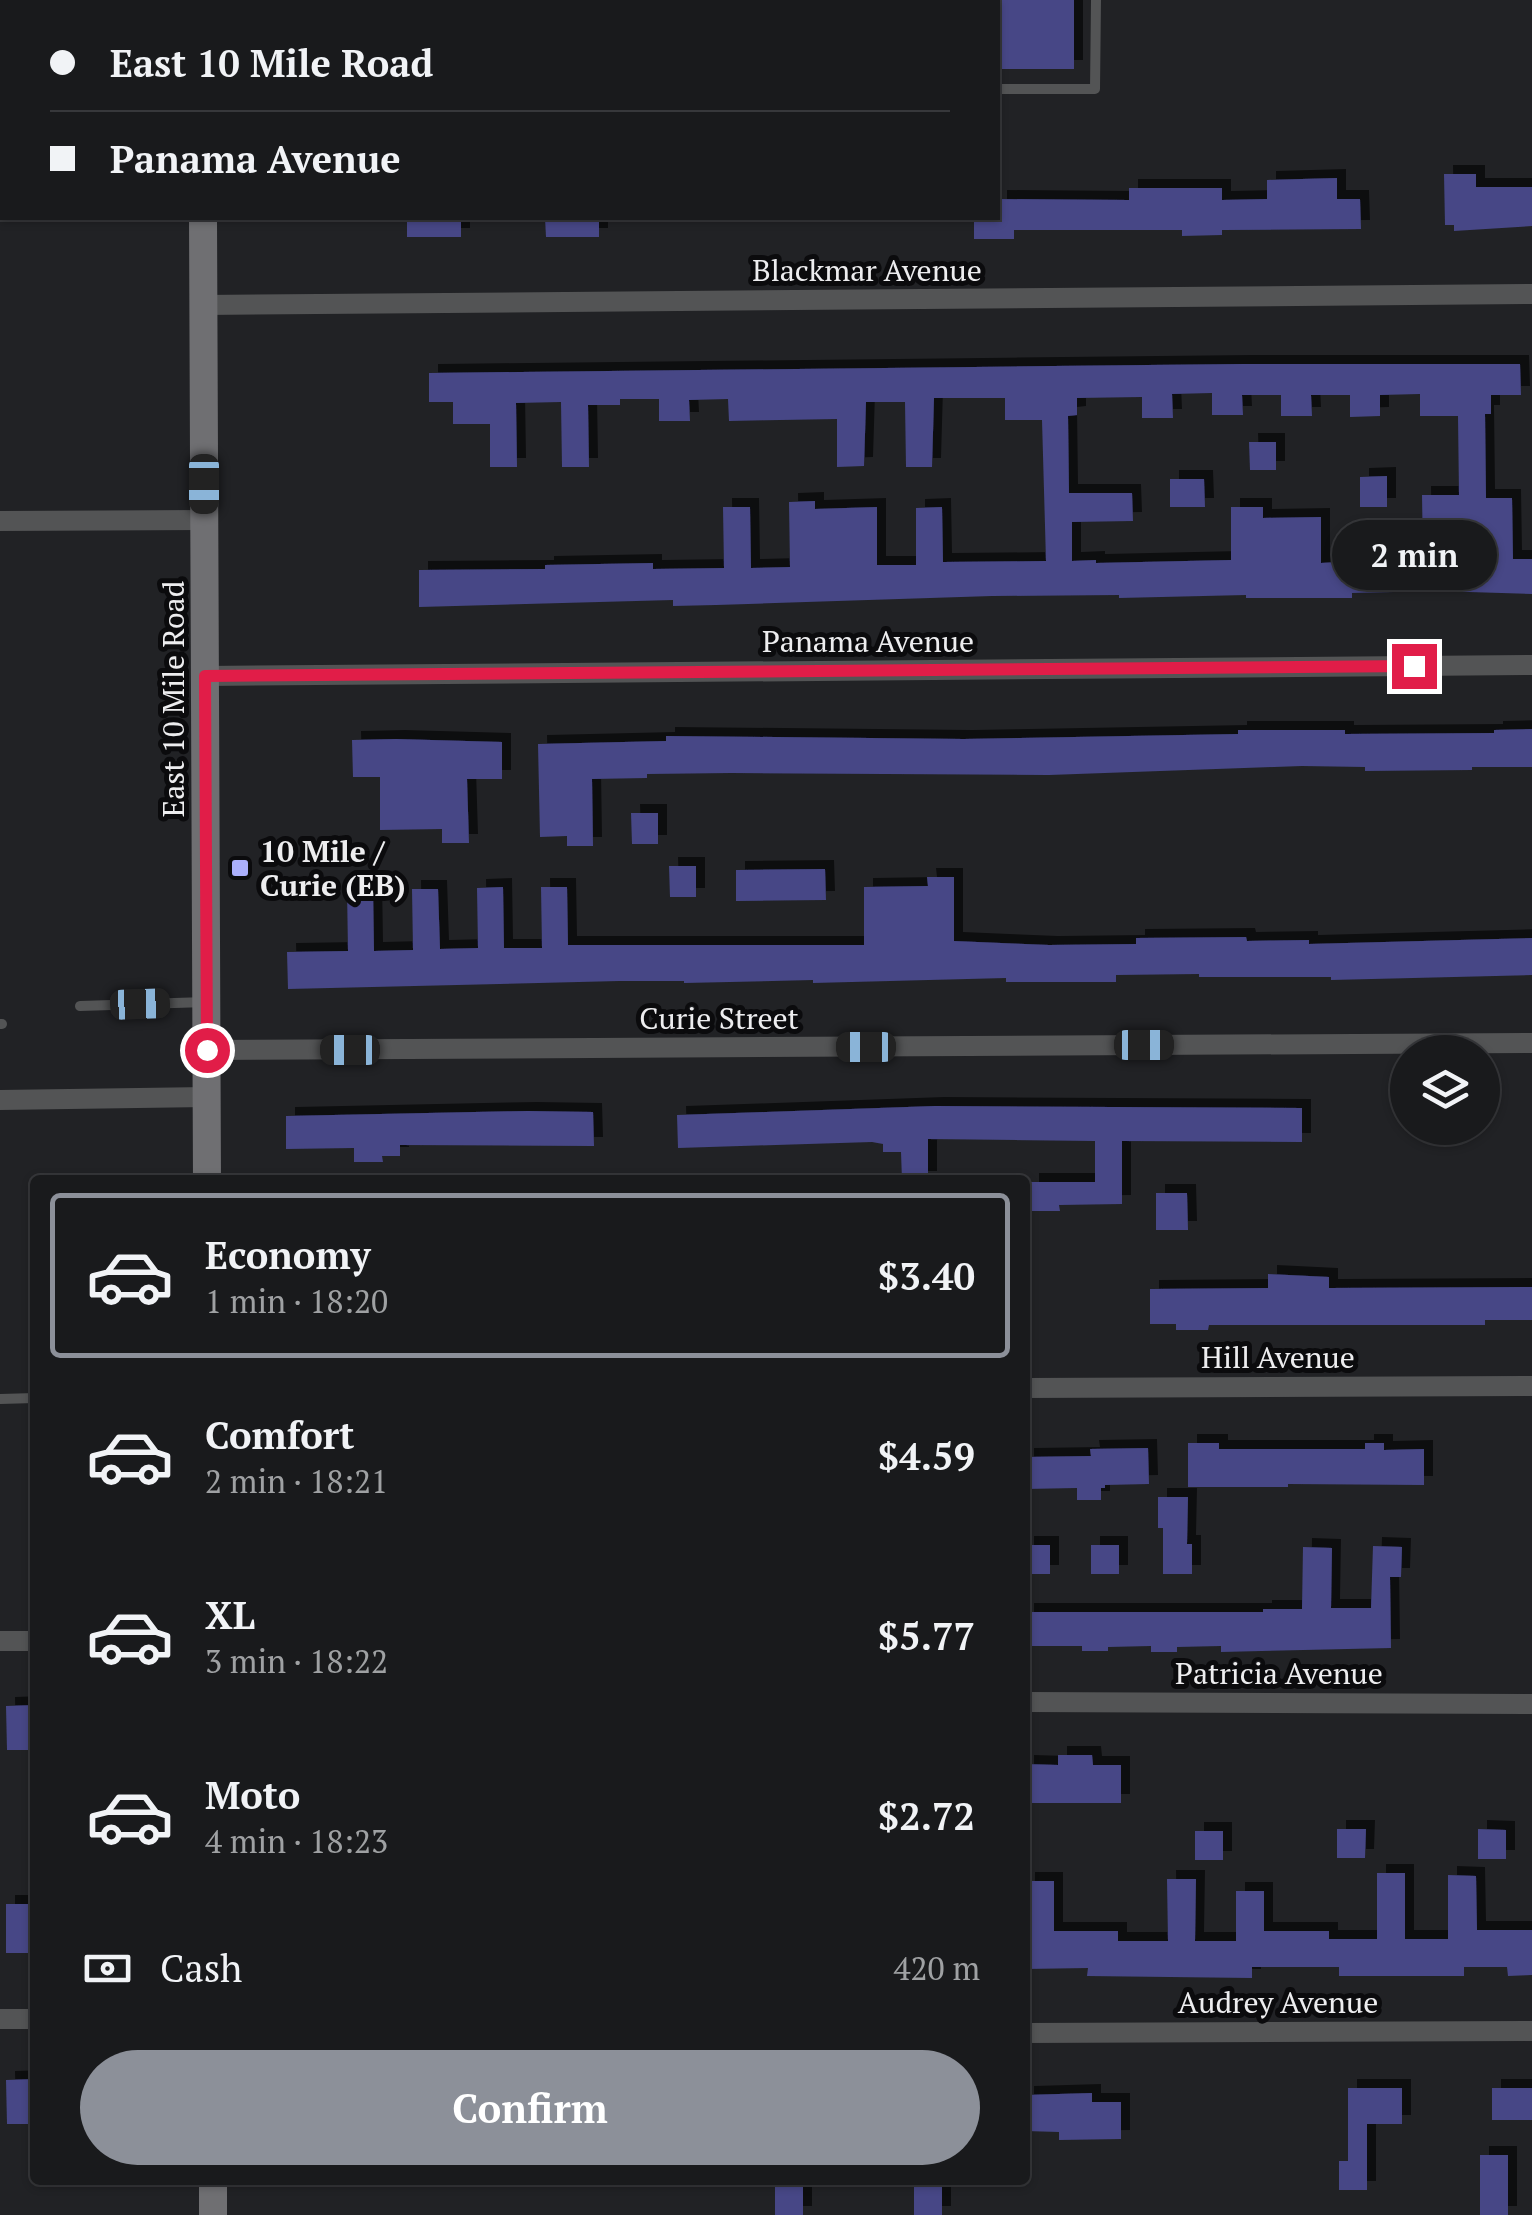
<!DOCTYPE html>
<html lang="en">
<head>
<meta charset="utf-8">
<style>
  body { margin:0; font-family:"PT Serif",serif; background:#222325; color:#f1f3f6; height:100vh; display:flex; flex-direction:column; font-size:38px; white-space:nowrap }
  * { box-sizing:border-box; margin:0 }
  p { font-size:32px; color:#9fa1a3 }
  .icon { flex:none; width:55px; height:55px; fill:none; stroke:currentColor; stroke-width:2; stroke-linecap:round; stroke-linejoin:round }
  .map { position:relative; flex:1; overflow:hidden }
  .drawer { position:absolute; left:30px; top:1175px; width:1000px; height:1010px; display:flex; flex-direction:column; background:#191a1c; border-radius:10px; box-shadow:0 2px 8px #0004,0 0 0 2px #37383b }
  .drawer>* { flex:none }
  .hud { position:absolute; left:0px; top:0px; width:1000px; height:220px; box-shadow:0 2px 8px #0004,0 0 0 2px #37383b; display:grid; align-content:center; height:220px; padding:0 50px; background:#191a1c }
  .fabs { position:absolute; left:1390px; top:1035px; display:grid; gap:20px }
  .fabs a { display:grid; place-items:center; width:110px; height:110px; border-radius:50%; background:#191a1c; box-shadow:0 2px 8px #0004,0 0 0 2px #37383b; font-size:50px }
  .end { position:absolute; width:45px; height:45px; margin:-22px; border:12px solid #e11d48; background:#fff; box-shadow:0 0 0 5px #fff }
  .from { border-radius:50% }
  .bubble { position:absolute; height:70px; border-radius:35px; background:#191a1c; box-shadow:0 2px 8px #0004,0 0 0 2px #37383b; font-size:32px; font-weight:700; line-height:70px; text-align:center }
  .car { position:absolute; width:30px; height:60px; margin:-30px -15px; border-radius:12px; box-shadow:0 0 8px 2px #0007; background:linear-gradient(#222 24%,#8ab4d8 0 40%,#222 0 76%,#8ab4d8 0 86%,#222 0) }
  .hud b { display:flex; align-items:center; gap:35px; height:95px; font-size:38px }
  .hud b+b { border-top:2px solid #37383b }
  .hud i { width:25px; height:25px; background:#f1f3f6 }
  ul { padding:18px 0 0; list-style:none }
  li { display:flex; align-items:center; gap:30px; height:165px; margin:0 20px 15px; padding:0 30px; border:5px solid transparent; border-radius:10px }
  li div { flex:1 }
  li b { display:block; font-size:38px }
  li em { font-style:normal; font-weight:700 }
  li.on { border-color:#8c9099 }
  li>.icon { width:90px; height:90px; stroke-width:1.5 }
  .pay { display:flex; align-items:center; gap:25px; height:110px; padding:0 50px; font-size:38px }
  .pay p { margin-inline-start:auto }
  .cta { display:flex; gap:20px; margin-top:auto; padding:20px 50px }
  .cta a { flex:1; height:115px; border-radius:60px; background:#8c9099; color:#fff; font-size:40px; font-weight:700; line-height:115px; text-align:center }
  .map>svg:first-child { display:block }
  .building { fill:#464786; fill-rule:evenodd; filter:url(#shadow) }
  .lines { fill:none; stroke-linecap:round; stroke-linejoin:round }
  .lane { stroke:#535455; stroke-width:10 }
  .street { stroke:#535455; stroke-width:20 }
  .secondary { stroke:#6f6f72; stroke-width:28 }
  .route { stroke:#e11d48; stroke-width:12 }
  .poi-dot { fill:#abaffb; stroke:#0b0b0d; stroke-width:4 }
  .labels { text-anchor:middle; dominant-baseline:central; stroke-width:10; stroke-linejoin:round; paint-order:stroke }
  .street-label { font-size:30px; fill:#ededef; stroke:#0b0b0d }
  .poi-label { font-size:30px; font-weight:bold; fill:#ededef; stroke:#0b0b0d; text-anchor:start }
</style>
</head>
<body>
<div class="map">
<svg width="1532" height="2215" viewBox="0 0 1532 2215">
  <defs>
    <filter id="shadow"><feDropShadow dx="9" dy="-9" stdDeviation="0" flood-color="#0009"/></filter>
  </defs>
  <rect width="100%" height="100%" fill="#212225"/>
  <!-- building -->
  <g class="building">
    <rect x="998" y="0" width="76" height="69"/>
    <polygon points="1444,174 1476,174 1476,187 1532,187 1532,226 1454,231 1454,225 1445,225"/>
    <polygon points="1337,178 1337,199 1360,199 1361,229 1222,230 1222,235 1182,236 1182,230 1014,230 1014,239 974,239 974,218 998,218 998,199 1129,200 1129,188 1222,188 1222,200 1267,199 1267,180"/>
    <rect x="407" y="218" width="54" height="19"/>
    <polygon points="545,218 599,218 599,237 546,237"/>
    <path d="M1242 364H1520L1521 395H1491V414H1485L1486 498H1512L1513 559H1532V594L1436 591 1352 593V598H1246V595L1119 598V595L992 596 716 605 673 606V600L419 607V570L545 569V565L653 563V569L724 568 723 507H750L751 568 790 567 789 502 815 501V509L877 507V565H916V508L942 507 943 562 1046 561 1042 420H1005V398H934L932 467H906L905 402H866L864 466 837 467V419L729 421 728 399 689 400 690 421H659V399H620V405H588L589 467H562L561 402 516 403 517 467H490V424H453V402H429V373ZM1212 393V415H1243L1242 395H1281V416H1312L1311 395H1350V417L1380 416V395L1420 394V416H1458L1459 495H1422L1423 557 1321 563V517L1263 518V507H1231V560L1096 563V560L1072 561V522L1133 521 1132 493H1069L1068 416 1077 415V398L1142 397V418H1173L1172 394Z"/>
    <polygon points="1249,442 1276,442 1276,470 1250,470"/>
    <polygon points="1387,476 1387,507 1360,507 1360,477"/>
    <polygon points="1170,479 1204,479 1205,507 1170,507"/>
    <polygon points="1532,729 1532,767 1472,767 1472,770 1365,771 1365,767 1302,766 1049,775 731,773 647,774 647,778 592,779 593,846 567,846 567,836 540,837 538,744 666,741 666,736 964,739 1238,734 1238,730 1345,730 1345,734 1494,733 1494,730"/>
    <polygon points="396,739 502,742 502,779 467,779 469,843 442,843 442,829 380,830 380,777 353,777 352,740"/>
    <polygon points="631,813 658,813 658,844 632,844"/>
    <polygon points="669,866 696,866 696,897 670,897"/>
    <polygon points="825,869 826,900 736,901 736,870"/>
    <polygon points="927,877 954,877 954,941 1049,945 1136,944 1136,938 1246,937 1247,941 1309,940 1309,944 1532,938 1532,975 1331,980 1331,977 1199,977 1199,974 1116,975 1116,982 1006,982 1006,978 813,983 813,980 684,983 684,981 619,981 288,989 287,952 348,951 347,889 373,889 374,951 413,950 412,889 438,889 440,949 478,948 477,888 503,887 504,948 542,948 541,887 567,887 568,945 864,945 864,887 928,886"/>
    <polygon points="935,1106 1302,1108 1302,1142 1122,1141 1122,1204 1059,1205 1060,1211 1030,1211 1030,1182 1095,1182 1095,1141 928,1139 928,1180 902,1180 901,1152 883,1152 883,1144 872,1142 678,1148 677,1115"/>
    <polygon points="528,1111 593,1112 594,1146 400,1145 400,1156 382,1156 383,1162 354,1162 354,1148 286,1149 286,1116"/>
    <polygon points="1156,1193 1187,1193 1188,1230 1156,1230"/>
    <polygon points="1268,1274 1329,1277 1329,1288 1532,1287 1532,1320 1485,1320 1485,1325 1209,1325 1208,1330 1176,1330 1176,1324 1150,1324 1150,1289 1268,1288"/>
    <polygon points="1188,1443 1219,1443 1219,1449 1365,1449 1365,1443 1384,1443 1384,1450 1424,1449 1424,1485 1288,1484 1288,1487 1188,1487"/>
    <polygon points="1148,1448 1149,1484 1105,1485 1105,1488 1101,1488 1101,1500 1077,1500 1077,1488 1025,1489 1025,1457 1091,1456 1090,1449"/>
    <polygon points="1158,1497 1188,1497 1187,1544 1192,1544 1192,1574 1163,1574 1163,1528 1158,1528"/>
    <rect x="1025" y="1545" width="25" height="29"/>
    <rect x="1091" y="1545" width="28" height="29"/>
    <polygon points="1373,1546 1402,1547 1401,1577 1390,1577 1391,1648 1221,1652 1221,1646 1177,1647 1177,1652 1151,1652 1151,1646 1108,1647 1108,1651 1082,1651 1082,1646 1025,1646 1025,1612 1263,1612 1263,1609 1302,1609 1303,1547 1332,1548 1331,1608 1371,1608"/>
    <polygon points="35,1705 35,1750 7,1750 6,1706"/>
    <polygon points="1058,1755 1092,1755 1093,1765 1121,1765 1121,1803 1025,1803 1025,1764 1058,1765"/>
    <polygon points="1337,1829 1366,1829 1365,1858 1337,1858"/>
    <polygon points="1478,1829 1506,1830 1506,1859 1478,1859"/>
    <rect x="1195" y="1831" width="28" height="29"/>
    <polygon points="1377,1873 1405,1873 1405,1939 1448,1939 1448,1875 1476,1876 1477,1930 1532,1930 1532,1975 1508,1976 1507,1967 1464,1967 1464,1976 1339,1976 1339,1967 1252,1967 1252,1978 1087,1976 1088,1968 1025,1969 1026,1881 1054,1881 1054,1931 1118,1931 1118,1941 1168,1941 1167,1879 1196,1879 1195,1941 1236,1941 1236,1891 1264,1891 1264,1931 1329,1931 1329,1939 1377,1939"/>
    <rect x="6" y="1904" width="29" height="49"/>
    <polygon points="35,2079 35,2124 7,2124 6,2080"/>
    <polygon points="1348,2088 1402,2088 1402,2124 1367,2124 1367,2190 1339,2190 1339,2161 1348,2161"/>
    <rect x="1492" y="2088" width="40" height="32"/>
    <polygon points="1092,2093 1092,2102 1121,2102 1121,2139 1059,2140 1059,2132 1025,2131 1025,2095"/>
    <rect x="1480" y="2155" width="28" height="60"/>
    <rect x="775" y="2180" width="28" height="35"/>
    <rect x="914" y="2180" width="28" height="35"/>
  </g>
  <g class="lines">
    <!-- lane -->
    <g class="lane">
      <polyline points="640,0 640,2"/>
      <polyline points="998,89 1095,89 1096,0"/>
      <polyline points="80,1006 206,1002"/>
      <polyline points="0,1024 2,1024"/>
      <polyline points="0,1399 35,1398"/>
    </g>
    <!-- street -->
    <g class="street">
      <polyline points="0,132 2,132"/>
      <polyline points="203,305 1532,294"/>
      <polyline points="0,521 204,520"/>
      <polyline points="205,676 1532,665"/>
      <polyline points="207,1050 1532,1043"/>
      <polyline points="0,1100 207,1097"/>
      <polyline points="1025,1388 1532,1386"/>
      <polyline points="0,1641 35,1641"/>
      <polyline points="1025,1702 1532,1704"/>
      <polyline points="0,2019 35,2019"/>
      <polyline points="1025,2033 1532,2031"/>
    </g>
    <!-- secondary -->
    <g class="secondary">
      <polyline points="201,0 201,2"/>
      <polyline points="203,218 207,1180"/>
      <polyline points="213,2180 213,2215"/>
    </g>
  </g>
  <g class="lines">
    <!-- route -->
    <polyline class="route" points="207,1050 205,676 1414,666"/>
  </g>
  <!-- markers -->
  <rect class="poi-dot" x="230" y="858" width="20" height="20" rx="5"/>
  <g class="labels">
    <!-- street labels -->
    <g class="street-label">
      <text x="867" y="270">Blackmar Avenue</text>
      <text x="868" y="641">Panama Avenue</text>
      <text transform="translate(173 699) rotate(-90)">East 10 Mile Road</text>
      <text x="719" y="1018">Curie Street</text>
      <text x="1278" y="1357">Hill Avenue</text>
      <text x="1279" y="1673">Patricia Avenue</text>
      <text x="1278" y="2002">Audrey Avenue</text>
    </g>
    <!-- poi labels -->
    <g class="poi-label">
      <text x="260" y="851">10 Mile /<tspan x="260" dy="34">Curie (EB)</tspan></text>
    </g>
  </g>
</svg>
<div class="fabs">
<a><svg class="icon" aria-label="layers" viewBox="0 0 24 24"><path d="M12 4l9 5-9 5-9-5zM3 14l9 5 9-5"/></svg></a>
</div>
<i class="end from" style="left:207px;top:1050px"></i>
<i class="end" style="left:1414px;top:666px"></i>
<div class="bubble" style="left:1332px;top:520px;width:165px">2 min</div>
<i class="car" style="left:204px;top:484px;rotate:180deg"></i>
<i class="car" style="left:140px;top:1004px;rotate:88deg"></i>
<i class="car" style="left:1144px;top:1045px;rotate:90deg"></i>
<i class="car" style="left:866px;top:1047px;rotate:270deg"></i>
<i class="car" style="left:350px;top:1050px;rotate:270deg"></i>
<div class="hud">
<b><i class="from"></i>East 10 Mile Road</b>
<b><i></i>Panama Avenue</b>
</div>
<section class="drawer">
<ul>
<li class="on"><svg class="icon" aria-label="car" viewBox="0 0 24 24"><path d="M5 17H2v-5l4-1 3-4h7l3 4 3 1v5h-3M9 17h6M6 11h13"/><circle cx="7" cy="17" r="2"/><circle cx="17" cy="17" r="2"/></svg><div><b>Economy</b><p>1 min · 18:20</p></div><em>$3.40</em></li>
<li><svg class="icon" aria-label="car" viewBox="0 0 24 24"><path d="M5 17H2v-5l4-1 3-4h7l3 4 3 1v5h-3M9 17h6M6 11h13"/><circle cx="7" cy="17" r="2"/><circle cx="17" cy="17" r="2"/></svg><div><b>Comfort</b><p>2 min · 18:21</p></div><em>$4.59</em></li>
<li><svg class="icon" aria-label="car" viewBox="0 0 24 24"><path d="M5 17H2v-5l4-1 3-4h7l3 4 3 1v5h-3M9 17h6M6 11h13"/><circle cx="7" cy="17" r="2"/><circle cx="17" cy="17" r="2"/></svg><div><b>XL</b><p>3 min · 18:22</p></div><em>$5.77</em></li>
<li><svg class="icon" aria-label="car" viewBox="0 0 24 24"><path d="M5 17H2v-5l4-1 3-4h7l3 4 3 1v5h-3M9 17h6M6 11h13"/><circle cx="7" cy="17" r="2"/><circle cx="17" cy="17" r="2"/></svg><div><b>Moto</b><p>4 min · 18:23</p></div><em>$2.72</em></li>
</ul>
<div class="pay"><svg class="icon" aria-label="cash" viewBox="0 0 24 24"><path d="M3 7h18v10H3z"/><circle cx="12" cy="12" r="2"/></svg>Cash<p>420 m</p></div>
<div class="cta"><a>Confirm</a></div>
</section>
</div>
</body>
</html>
